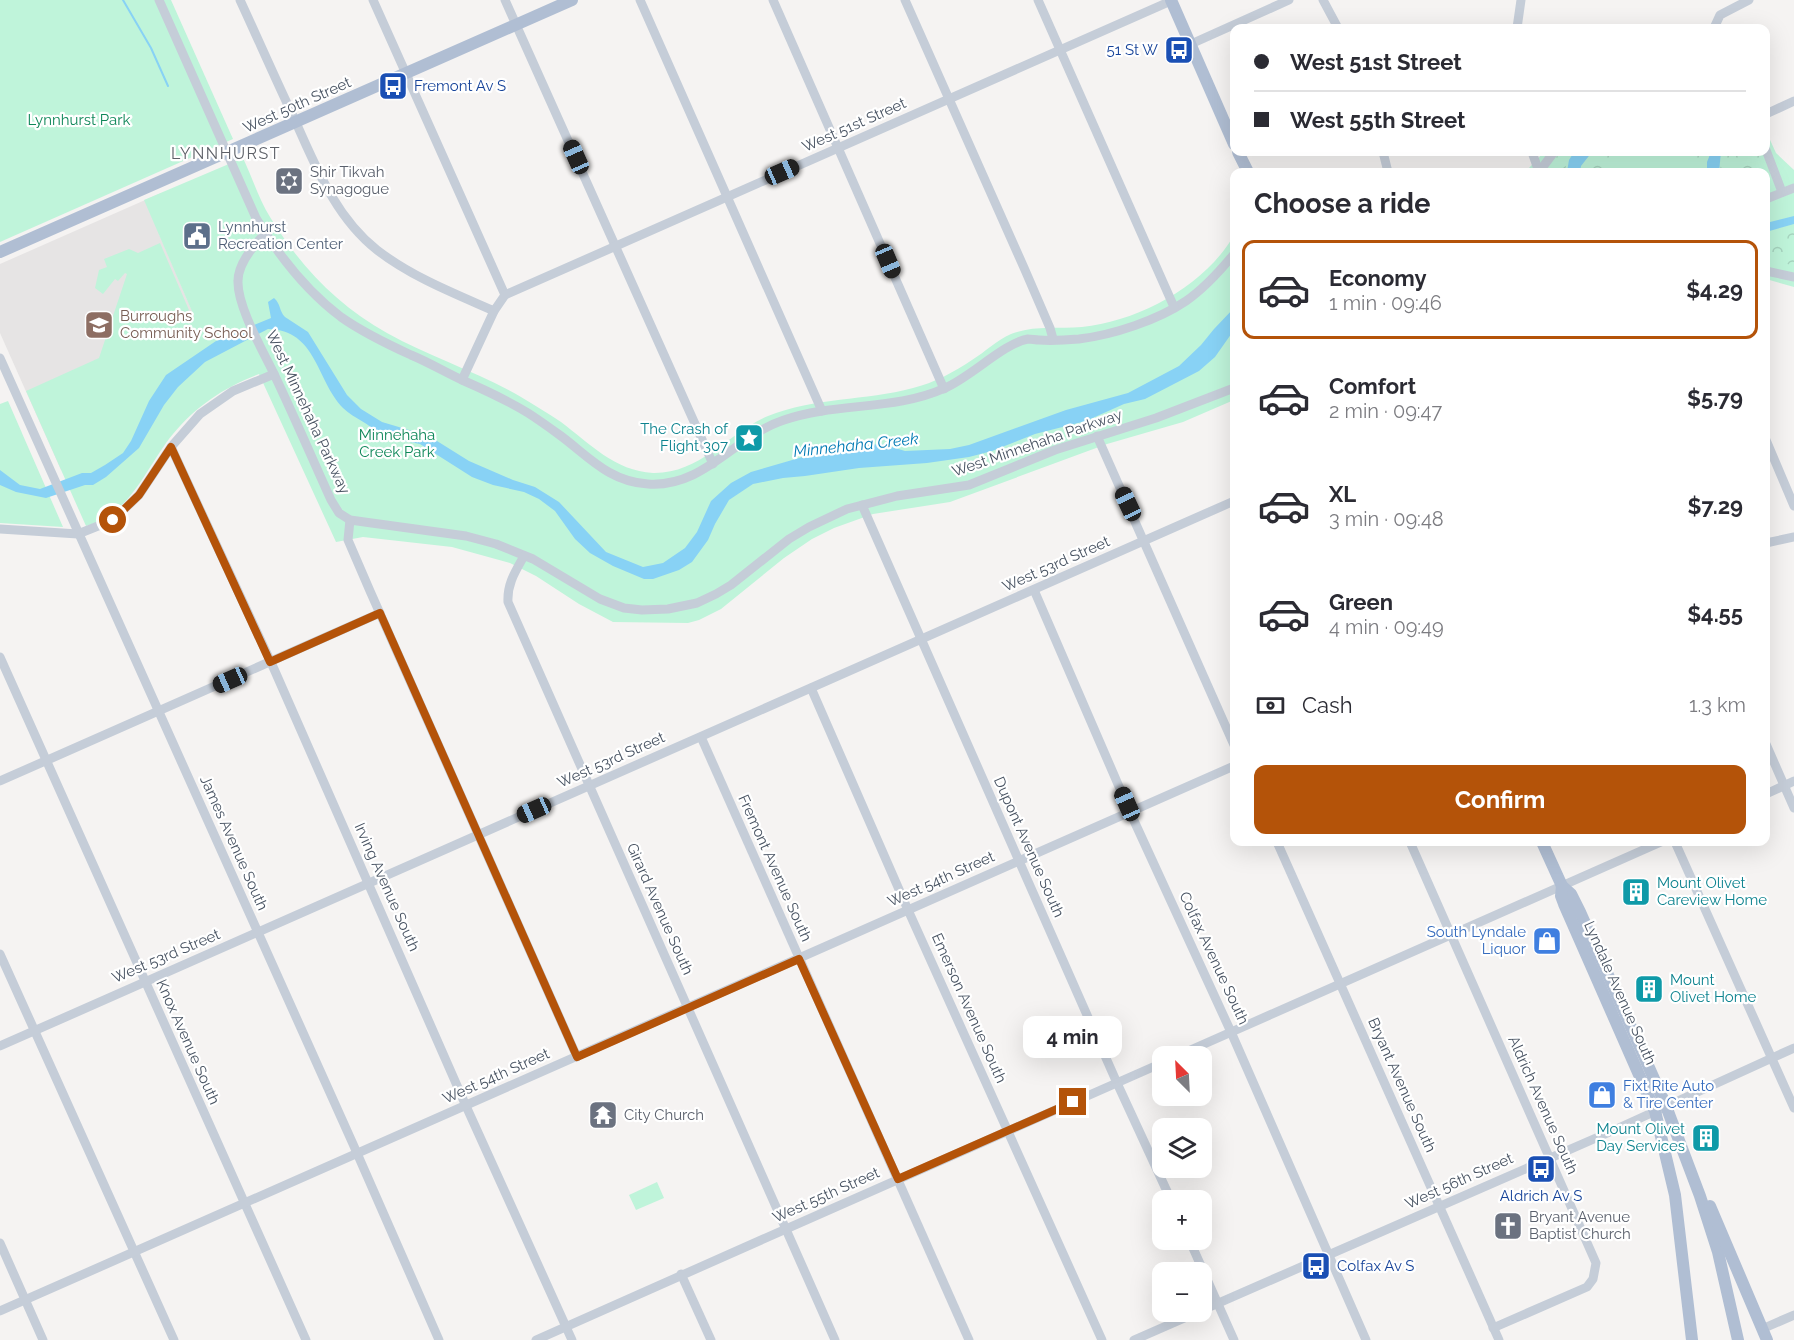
<!DOCTYPE html>
<html lang="en">
<head>
<meta charset="utf-8">
<style>
  body { margin:0; font-family:Raleway,sans-serif; background:#f7f7f7; color:#2b2b33; height:100vh; display:flex; flex-direction:column; font-size:22px; white-space:nowrap }
  * { box-sizing:border-box; margin:0 }
  p { font-size:20px; color:#7c7c81 }
  .icon { flex:none; width:33px; height:33px; fill:none; stroke:currentColor; stroke-width:2; stroke-linecap:round; stroke-linejoin:round }
  .map { position:relative; flex:1; overflow:hidden }
  .details { position:absolute; left:1230px; top:168px; width:540px; height:678px; display:flex; flex-direction:column; background:#fff; border-radius:12px; box-shadow:0 6px 24px #0002 }
  .details>* { flex:none }
  .top-card { position:absolute; left:1230px; top:24px; width:540px; height:132px; border-radius:12px; box-shadow:0 6px 24px #0002; display:grid; align-content:center; height:132px; padding:0 24px; background:#fff }
  .needle { width:39px; rotate:336deg }
  .fabs { position:absolute; left:1152px; top:1046px; display:grid; gap:12px }
  .fabs a { display:grid; place-items:center; width:60px; height:60px; border-radius:12px; background:#fff; box-shadow:0 6px 24px #0002; font-size:30px }
  .end { position:absolute; width:27px; height:27px; margin:-14px; border:8px solid #b45309; background:#fff; box-shadow:0 0 0 3px #fff }
  .from { border-radius:50% }
  .bubble { position:absolute; height:42px; border-radius:12px; background:#fff; box-shadow:0 6px 24px #0002; font-size:20px; font-weight:700; line-height:42px; text-align:center }
  .car { position:absolute; width:18px; height:36px; margin:-18px -9px; border-radius:8px; box-shadow:0 0 4px 2px #0007; background:linear-gradient(#222 24%,#8ab4d8 0 40%,#222 0 76%,#8ab4d8 0 86%,#222 0) }
  .top-card b { display:flex; align-items:center; gap:21px; height:57px; font-size:22px }
  .top-card b+b { border-top:2px solid #e1e1e2 }
  .top-card i { width:15px; height:15px; background:#2b2b33 }
  ul { padding:0; list-style:none }
  li { display:flex; align-items:center; gap:18px; height:99px; margin:0 12px 9px; padding:0 12px; border:3px solid transparent; border-radius:12px }
  li div { flex:1 }
  li b { display:block; font-size:22px }
  li em { font-style:normal; font-weight:700 }
  li.current { border-color:#b45309 }
  li>.icon { width:54px; height:54px; stroke-width:1.5 }
  h2 { padding:0 24px; font-size:27px; line-height:72px }
  .pay { display:flex; align-items:center; gap:15px; height:66px; padding:0 24px; font-size:22px }
  .pay p { margin-inline-start:auto }
  .cta { display:flex; gap:12px; margin-top:auto; padding:12px 24px }
  .cta a { flex:1; height:69px; border-radius:12px; background:#b45309; color:#fff; font-size:24px; font-weight:700; line-height:69px; text-align:center }
  .map>svg:first-child { display:block }
  .education { fill:#e6e4e4 }
  .green { fill:#bff4da }
  .forest { fill:url(#forest-crowns) }
  .water { fill:#88d2f5 }
  .lines { fill:none; stroke-linecap:round; stroke-linejoin:round }
  .stream { stroke:#88d2f5; stroke-width:2 }
  .minor { stroke:#c5cdd8; stroke-width:9 }
  .major { stroke:#b0bed3; stroke-width:12 }
  .route { stroke:#b45309; stroke-width:8 }
  .labels { text-anchor:middle; dominant-baseline:central; stroke-width:4.5; stroke-linejoin:round; paint-order:stroke }
  .transit-label { font-size:15px; fill:#164399; stroke:#fff; text-anchor:start }
  .street-label { font-size:15px; fill:#485362; stroke:#fff }
  .park-label { font-size:15px; fill:#0f8759; stroke:#fff }
  .worship-label { font-size:15px; fill:#5b616d; stroke:#fff; text-anchor:start }
  .service-label { font-size:15px; fill:#4e5e75; stroke:#fff; text-anchor:start }
  .education-label { font-size:15px; fill:#785e54; stroke:#fff; text-anchor:start }
  .culture-label { font-size:15px; fill:#0d838f; stroke:#fff; text-anchor:end }
  .shop-label { font-size:15px; fill:#366cbe; stroke:#fff; text-anchor:end }
  .neighbourhood-label { font-size:16px; letter-spacing:1.5px; fill:#5e6168; stroke:#fff }
  .water-label { font-size:16px; font-style:italic; fill:#017ab4; stroke:#fff }
</style>
</head>
<body>
<div class="map">
<svg width="1794" height="1340" viewBox="0 0 1794 1340">
  <defs>
    <pattern id="forest-crowns" width="20" height="18" patternUnits="userSpaceOnUse" patternTransform="scale(1.5)"><rect width="20" height="18" fill="#bff4da"/><path d="M2 6a3 3 0 1 1 6 0M12 15a3 3 0 1 1 6 0" fill="none" stroke="#a6d3be"/></pattern>
  </defs>
  <rect width="100%" height="100%" fill="#f5f3f2"/>
  <!-- education -->
  <polygon class="education" points="161,193 159,234 202,334 61,470 0,333 0,264"/>
  <!-- green -->
  <g class="green">
    <polygon points="0,0 171,0 233,139 0,242"/>
    <polygon points="1766,131 1776,153 1794,170 1794,287 1766,279 1766,172 1521,172 1528,169 1544,152 1766,152"/>
    <path d="M243 158C252 177 259 199 270 217 300 266 337 305 387 333 430 357 478 372 521 397 534 405 548 413 561 422 589 443 615 471 653 473 700 474 728 433 768 416 815 397 865 401 913 388 934 383 954 372 972 360 985 352 997 340 1011 334 1035 325 1057 329 1082 327 1139 321 1205 286 1234 235V400L1183 422 1107 444 950 502 873 514 834 528 812 539 784 558 721 609 699 620 688 623 613 622 579 604 536 576 510 563 452 547 363 537 336 542 259 374C225 387 197 405 173 434 152 459 134 504 103 519 98 522 92 524 86 526L26 391 99 358 127 274 125 273 118 281 115 279 103 294 95 288 99 270 107 267 104 259 129 249 138 253 160 243 192 317 194 316 144 200Z"/>
    <polygon points="8,401 63,527 0,523 0,404"/>
    <polygon points="657,1182 664,1198 636,1210 629,1195"/>
  </g>
  <!-- forest -->
  <g class="forest">
    <polygon points="1560,152 1571,152 1567,161 1565,172 1545,172"/>
    <polygon points="1594,152 1614,152 1609,157 1610,163 1620,172 1582,172 1585,162"/>
    <polygon points="1688,152 1708,152 1705,158 1705,172 1697,172 1690,162"/>
    <path d="M1722 152H1759C1765 162 1769 176 1766 188V172H1720Z"/>
    <polygon points="1788,229 1794,232 1794,265 1766,261 1766,234"/>
  </g>
  <!-- water -->
  <g class="water">
    <polygon points="1574,152 1592,152 1581,166 1580,172 1567,172 1569,160"/>
    <polygon points="1711,152 1721,152 1719,172 1707,172 1707,162"/>
    <polygon points="1794,216 1794,224 1766,232 1766,223"/>
    <path d="M274 298C281 304 279 311 285 317L308 332 347 395 361 409 382 422 429 436 469 461 513 480 535 487 559 502 606 552 643 567 663 563 685 548 697 532 711 501 731 483 751 472 813 454 859 449 867 445 882 444 905 451 950 449 969 445 1066 410 1128 393 1179 366 1201 345 1214 329 1234 308V330L1215 357 1199 371 1145 399 1124 404 1086 421 1035 434 992 451 969 457 927 463 859 468 805 476 783 478 753 484 729 500 715 524 708 540 692 562 679 570 653 579H644L613 566 590 553 575 539 555 511 539 499 524 492 493 485 472 477 420 444 379 436C371 423 354 419 343 408 316 380 317 330 268 329L205 362 178 387 164 405 139 448 106 477 93 485H85L46 498 16 492 0 485V470L20 485 40 489 82 473H91L105 465 123 453 131 441 149 401 166 375 216 341 271 318 268 302Z"/>
  </g>
  <g class="lines">
    <!-- stream -->
    <polyline class="stream" points="123,0 151,48 168,86"/>
    <!-- minor -->
    <g class="minor">
      <path d="M159 0 256 218C279 256 305 290 341 317 362 332 387 344 411 355 428 362 445 372 462 380 485 390 507 400 528 413 539 420 550 428 561 436 589 457 610 482 648 484 704 488 735 436 784 420 836 402 895 411 945 388 971 377 1004 343 1028 339 1031 339 1036 340 1039 340 1052 341 1067 340 1079 339 1113 335 1158 320 1186 301 1205 288 1220 271 1234 254"/>
      <path d="M240 0C258 39 275 78 293 116 315 164 334 216 377 250 412 277 453 293 494 311"/>
      <polyline points="373,0 505,295"/>
      <polyline points="505,0 713,464"/>
      <polyline points="640,0 822,411"/>
      <polyline points="773,0 944,389"/>
      <polyline points="905,0 1025,270 1050,328 1053,339"/>
      <polyline points="1038,0 1174,307"/>
      <polyline points="1323,0 1338,28"/>
      <polyline points="1517,28 1521,0"/>
      <polyline points="1714,28 1720,15 1749,0"/>
      <polyline points="1191,44 1289,0"/>
      <polyline points="1766,114 1794,101"/>
      <polyline points="1766,150 1782,192"/>
      <polyline points="1383,152 1388,172"/>
      <polyline points="1532,152 1539,172"/>
      <polyline points="1539,172 1554,152"/>
      <polyline points="1766,199 1794,188"/>
      <path d="M265 234C253 246 238 263 238 281 237 306 263 351 274 374 294 416 312 458 331 500L339 513 350 520 466 536 496 544 533 559 600 599 624 608 642 610 668 609 697 603 716 594 731 585 789 539 809 527 847 509 897 496 969 485 1055 450 1156 418 1234 388"/>
      <polyline points="1766,271 1794,277"/>
      <polyline points="0,358 353,1144 439,1340"/>
      <polyline points="462,380 494,311 505,295 1171,1"/>
      <polyline points="1097,436 1234,745"/>
      <polyline points="1766,440 1794,506"/>
      <polyline points="171,447 274,669 466,1106 572,1340"/>
      <polyline points="862,505 1117,1083 1171,1200"/>
      <polyline points="350,520 348,540 370,591 577,1057"/>
      <polyline points="0,529 78,534 113,520 139,495 171,447 200,414 233,391 274,374"/>
      <polyline points="1766,543 1794,537"/>
      <path d="M524 556C515 572 507 584 508 602L835 1340"/>
      <polyline points="1034,590 1130,812 1231,1032 1366,1340"/>
      <polyline points="0,657 306,1340"/>
      <polyline points="811,688 908,910 1102,1340"/>
      <polyline points="701,737 969,1340"/>
      <polyline points="1766,744 1794,808"/>
      <polyline points="0,781 380,613"/>
      <polyline points="1766,794 1794,781"/>
      <polyline points="1277,842 1499,1340"/>
      <polyline points="1410,842 1596,1263 1593,1279 1587,1287 1493,1328"/>
      <polyline points="1675,842 1794,1108"/>
      <polyline points="0,954 174,1340"/>
      <polyline points="0,1046 1234,501"/>
      <polyline points="1177,1056 1661,842"/>
      <polyline points="1189,1239 1234,1340"/>
      <polyline points="0,1243 43,1340"/>
      <polyline points="681,1274 711,1340"/>
      <polyline points="0,1311 1234,766"/>
      <polyline points="1762,1329 1794,1315"/>
      <path d="M536 1340C744 1247 954 1155 1162 1063"/>
      <polyline points="1134,1340 1612,1131 1794,1048"/>
    </g>
    <!-- major -->
    <g class="major">
      <polyline points="1171,0 1234,144"/>
      <polyline points="1238,152 1248,172"/>
      <polyline points="0,252 572,0"/>
      <polyline points="1542,842 1562,886 1571,894 1580,912 1666,1106 1700,1196 1718,1252 1738,1340"/>
      <polyline points="1562,886 1561,896 1564,904 1655,1111 1675,1195 1692,1340"/>
      <polyline points="1710,1206 1767,1340"/>
    </g>
  </g>
  <g class="lines">
    <!-- route -->
    <polyline class="route" points="113,520 139,495 171,447 270,662 380,613 577,1057 799,959 898,1179 1073,1102"/>
  </g>
  <!-- icons -->
  <defs>
    <g id="bus-square" transform="scale(1.5)"><rect x="-9" y="-9" width="18" height="18" rx="4" fill="#1a4fb4" stroke="#fff"/><path d="M-5-6H5V4H4V6H2V4H-2V6H-4V4H-5ZM-3.5-4V0h7V-4ZM-3.5 1.2v1.5H-2V1.2ZM2 1.2v1.5H3.5V1.2Z" fill="#fff"/></g>
    <g id="synagogue-square" transform="scale(1.5)"><rect x="-9" y="-9" width="18" height="18" rx="4" fill="#6b7280" stroke="#fff"/><path d="M0-6.5L5.6 3.2H-5.6ZM0 6.5L5.6-3.2H-5.6Z" fill="#fff"/></g>
    <g id="civic-square" transform="scale(1.5)"><rect x="-9" y="-9" width="18" height="18" rx="4" fill="#5c6f8a" stroke="#fff"/><path d="M-.6-6.5H3V-4.5H.6V-3L4-1V1h2V6H-6V1h2V-1L-.6-3ZM-1.2 2.5V6h2.4V2.5Z" fill="#fff"/></g>
    <g id="school-square" transform="scale(1.5)"><rect x="-9" y="-9" width="18" height="18" rx="4" fill="#8d6e63" stroke="#fff"/><path d="M0-5L7-2L0 1L-7-2ZM-4 1L0 2.5L4 1V4Q0 6-4 4Z" fill="#fff"/></g>
    <g id="sight-square" transform="scale(1.5)"><rect x="-9" y="-9" width="18" height="18" rx="4" fill="#0f9aa8" stroke="#fff"/><path d="M0-6L1.8-2.2L6-1.7L2.9 1.2L3.7 5.4L0 3.3L-3.7 5.4L-2.9 1.2L-6-1.7L-1.8-2.2Z" fill="#fff"/></g>
    <g id="building-square" transform="scale(1.5)"><rect x="-9" y="-9" width="18" height="18" rx="4" fill="#0f9aa8" stroke="#fff"/><path d="M-4-6H4V6H1V3H-1V6H-4ZM-2.5-4.3h1.7v1.8h-1.7ZM.8-4.3h1.7v1.8H.8ZM-2.5-1h1.7V.8h-1.7ZM.8-1h1.7V.8H.8Z" fill="#fff"/></g>
    <g id="shop-square" transform="scale(1.5)"><rect x="-9" y="-9" width="18" height="18" rx="4" fill="#3f7fe0" stroke="#fff"/><path d="M-5-2.5h2.3a2.7 3.5 0 0 1 5.4 0H5L5.5 6h-11ZM-1.5-2.5h3a1.5 2.3 0 0 0-3 0Z" fill="#fff"/></g>
    <g id="temple-square" transform="scale(1.5)"><rect x="-9" y="-9" width="18" height="18" rx="4" fill="#6b7280" stroke="#fff"/><path d="M0-6L5-2H3V0L6.5 2.5H4V6H1.5V3h-3V6H-4V2.5H-6.5L-3 0V-2H-5Z" fill="#fff"/></g>
    <g id="church-square" transform="scale(1.5)"><rect x="-9" y="-9" width="18" height="18" rx="4" fill="#6b7280" stroke="#fff"/><path d="M-1.2-6h2.4v3.5h3.3v2.4h-3.3V6h-2.4V-.1h-3.3v-2.4h3.3Z" fill="#fff"/></g>
  </defs>
  <g fill-rule="evenodd">
    <use href="#bus-square" x="1179" y="50"/>
    <use href="#bus-square" x="393" y="86"/>
    <use href="#synagogue-square" x="289" y="181"/>
    <use href="#civic-square" x="197" y="236"/>
    <use href="#school-square" x="99" y="325"/>
    <use href="#sight-square" x="749" y="438"/>
    <use href="#building-square" x="1636" y="892"/>
    <use href="#shop-square" x="1547" y="941"/>
    <use href="#building-square" x="1649" y="989"/>
    <use href="#shop-square" x="1602" y="1095"/>
    <use href="#temple-square" x="603" y="1115"/>
    <use href="#building-square" x="1706" y="1138"/>
    <use href="#bus-square" x="1541" y="1169"/>
    <use href="#church-square" x="1508" y="1226"/>
    <use href="#bus-square" x="1316" y="1266"/>
  </g>
  <g class="labels">
    <!-- transit labels -->
    <g class="transit-label">
      <text x="1158" y="50" text-anchor="end">51 St W</text>
      <text x="414" y="86">Fremont Av S</text>
      <text x="1541" y="1196" text-anchor="middle">Aldrich Av S</text>
      <text x="1337" y="1266">Colfax Av S</text>
    </g>
    <!-- street labels -->
    <g class="street-label">
      <text transform="translate(297 105) rotate(-24)">West 50th Street</text>
      <text transform="translate(854 125) rotate(-24)">West 51st Street</text>
      <text transform="translate(308 412) rotate(65)">West Minnehaha Parkway</text>
      <text transform="translate(1037 443) rotate(-19)">West Minnehaha Parkway</text>
      <text transform="translate(1056 564) rotate(-24)">West 53rd Street</text>
      <text transform="translate(611 760) rotate(-24)">West 53rd Street</text>
      <text transform="translate(234 843) rotate(66)">James Avenue South</text>
      <text transform="translate(1029 847) rotate(66)">Dupont Avenue South</text>
      <text transform="translate(775 868) rotate(66)">Fremont Avenue South</text>
      <text transform="translate(941 879) rotate(-24)">West 54th Street</text>
      <text transform="translate(387 887) rotate(66)">Irving Avenue South</text>
      <text transform="translate(660 909) rotate(66)">Girard Avenue South</text>
      <text transform="translate(166 956) rotate(-23)">West 53rd Street</text>
      <text transform="translate(1214 958) rotate(65)">Colfax Avenue South</text>
      <text transform="translate(1620 993) rotate(66)">Lyndale Avenue South</text>
      <text transform="translate(969 1008) rotate(66)">Emerson Avenue South</text>
      <text transform="translate(188 1042) rotate(66)">Knox Avenue South</text>
      <text transform="translate(496 1076) rotate(-24)">West 54th Street</text>
      <text transform="translate(1402 1085) rotate(66)">Bryant Avenue South</text>
      <text transform="translate(1543 1105) rotate(66)">Aldrich Avenue South</text>
      <text transform="translate(1459 1181) rotate(-24)">West 56th Street</text>
      <text transform="translate(826 1195) rotate(-24)">West 55th Street</text>
    </g>
    <!-- park labels -->
    <g class="park-label">
      <text x="79" y="120">Lynnhurst Park</text>
      <text x="397" y="435">Minnehaha<tspan x="397" dy="17">Creek Park</tspan></text>
    </g>
    <!-- worship labels -->
    <g class="worship-label">
      <text x="310" y="172">Shir Tikvah<tspan x="310" dy="17">Synagogue</tspan></text>
      <text x="624" y="1115">City Church</text>
      <text x="1529" y="1217">Bryant Avenue<tspan x="1529" dy="17">Baptist Church</tspan></text>
    </g>
    <!-- service labels -->
    <g class="service-label">
      <text x="218" y="227">Lynnhurst<tspan x="218" dy="17">Recreation Center</tspan></text>
    </g>
    <!-- education labels -->
    <g class="education-label">
      <text x="120" y="316">Burroughs<tspan x="120" dy="17">Community School</tspan></text>
    </g>
    <!-- culture labels -->
    <g class="culture-label">
      <text x="728" y="429">The Crash of<tspan x="728" dy="17">Flight 307</tspan></text>
      <text x="1657" y="883" text-anchor="start">Mount Olivet<tspan x="1657" dy="17">Careview Home</tspan></text>
      <text x="1670" y="980" text-anchor="start">Mount<tspan x="1670" dy="17">Olivet Home</tspan></text>
      <text x="1685" y="1129">Mount Olivet<tspan x="1685" dy="17">Day Services</tspan></text>
    </g>
    <!-- shop labels -->
    <g class="shop-label">
      <text x="1526" y="932">South Lyndale<tspan x="1526" dy="17">Liquor</tspan></text>
      <text x="1623" y="1086" text-anchor="start">Fixt Rite Auto<tspan x="1623" dy="17">&amp; Tire Center</tspan></text>
    </g>
    <!-- neighbourhood labels -->
    <g class="neighbourhood-label">
      <text x="226" y="153">LYNNHURST</text>
    </g>
    <!-- water labels -->
    <g class="water-label">
      <text transform="translate(856 445) rotate(-6)">Minnehaha Creek</text>
    </g>
  </g>
</svg>
<div class="fabs">
<a><svg class="needle" viewBox="-14 -14 28 28"><path d="M0-13l5 13h-10z" fill="#e53935"/><path d="M0 13l5-13h-10z" fill="#7c7c81"/></svg></a>
<a><svg class="icon" aria-label="layers" viewBox="0 0 24 24"><path d="M12 4l9 5-9 5-9-5zM3 14l9 5 9-5"/></svg></a>
<a>+</a>
<a>−</a>
</div>
<i class="end from" style="left:113px;top:520px"></i>
<i class="end" style="left:1073px;top:1102px"></i>
<div class="bubble" style="left:1023px;top:1016px;width:99px">4 min</div>
<i class="car" style="left:576px;top:157px;rotate:336deg"></i>
<i class="car" style="left:782px;top:172px;rotate:66deg"></i>
<i class="car" style="left:888px;top:261px;rotate:157deg"></i>
<i class="car" style="left:1128px;top:504px;rotate:335deg"></i>
<i class="car" style="left:230px;top:680px;rotate:246deg"></i>
<i class="car" style="left:1127px;top:804px;rotate:336deg"></i>
<i class="car" style="left:534px;top:810px;rotate:246deg"></i>
<div class="top-card">
<b><i class="from"></i>West 51st Street</b>
<b><i></i>West 55th Street</b>
</div>
<section class="details">
<h2>Choose a ride</h2>
<ul>
<li class="current"><svg class="icon" aria-label="car" viewBox="0 0 24 24"><path d="M5 17H2v-5l4-1 3-4h7l3 4 3 1v5h-3M9 17h6M6 11h13"/><circle cx="7" cy="17" r="2"/><circle cx="17" cy="17" r="2"/></svg><div><b>Economy</b><p>1 min · 09:46</p></div><em>$4.29</em></li>
<li><svg class="icon" aria-label="car" viewBox="0 0 24 24"><path d="M5 17H2v-5l4-1 3-4h7l3 4 3 1v5h-3M9 17h6M6 11h13"/><circle cx="7" cy="17" r="2"/><circle cx="17" cy="17" r="2"/></svg><div><b>Comfort</b><p>2 min · 09:47</p></div><em>$5.79</em></li>
<li><svg class="icon" aria-label="car" viewBox="0 0 24 24"><path d="M5 17H2v-5l4-1 3-4h7l3 4 3 1v5h-3M9 17h6M6 11h13"/><circle cx="7" cy="17" r="2"/><circle cx="17" cy="17" r="2"/></svg><div><b>XL</b><p>3 min · 09:48</p></div><em>$7.29</em></li>
<li><svg class="icon" aria-label="car" viewBox="0 0 24 24"><path d="M5 17H2v-5l4-1 3-4h7l3 4 3 1v5h-3M9 17h6M6 11h13"/><circle cx="7" cy="17" r="2"/><circle cx="17" cy="17" r="2"/></svg><div><b>Green</b><p>4 min · 09:49</p></div><em>$4.55</em></li>
</ul>
<div class="pay"><svg class="icon" aria-label="cash" viewBox="0 0 24 24"><path d="M3 7h18v10H3z"/><circle cx="12" cy="12" r="2"/></svg>Cash<p>1.3 km</p></div>
<div class="cta"><a>Confirm</a></div>
</section>
</div>
</body>
</html>
